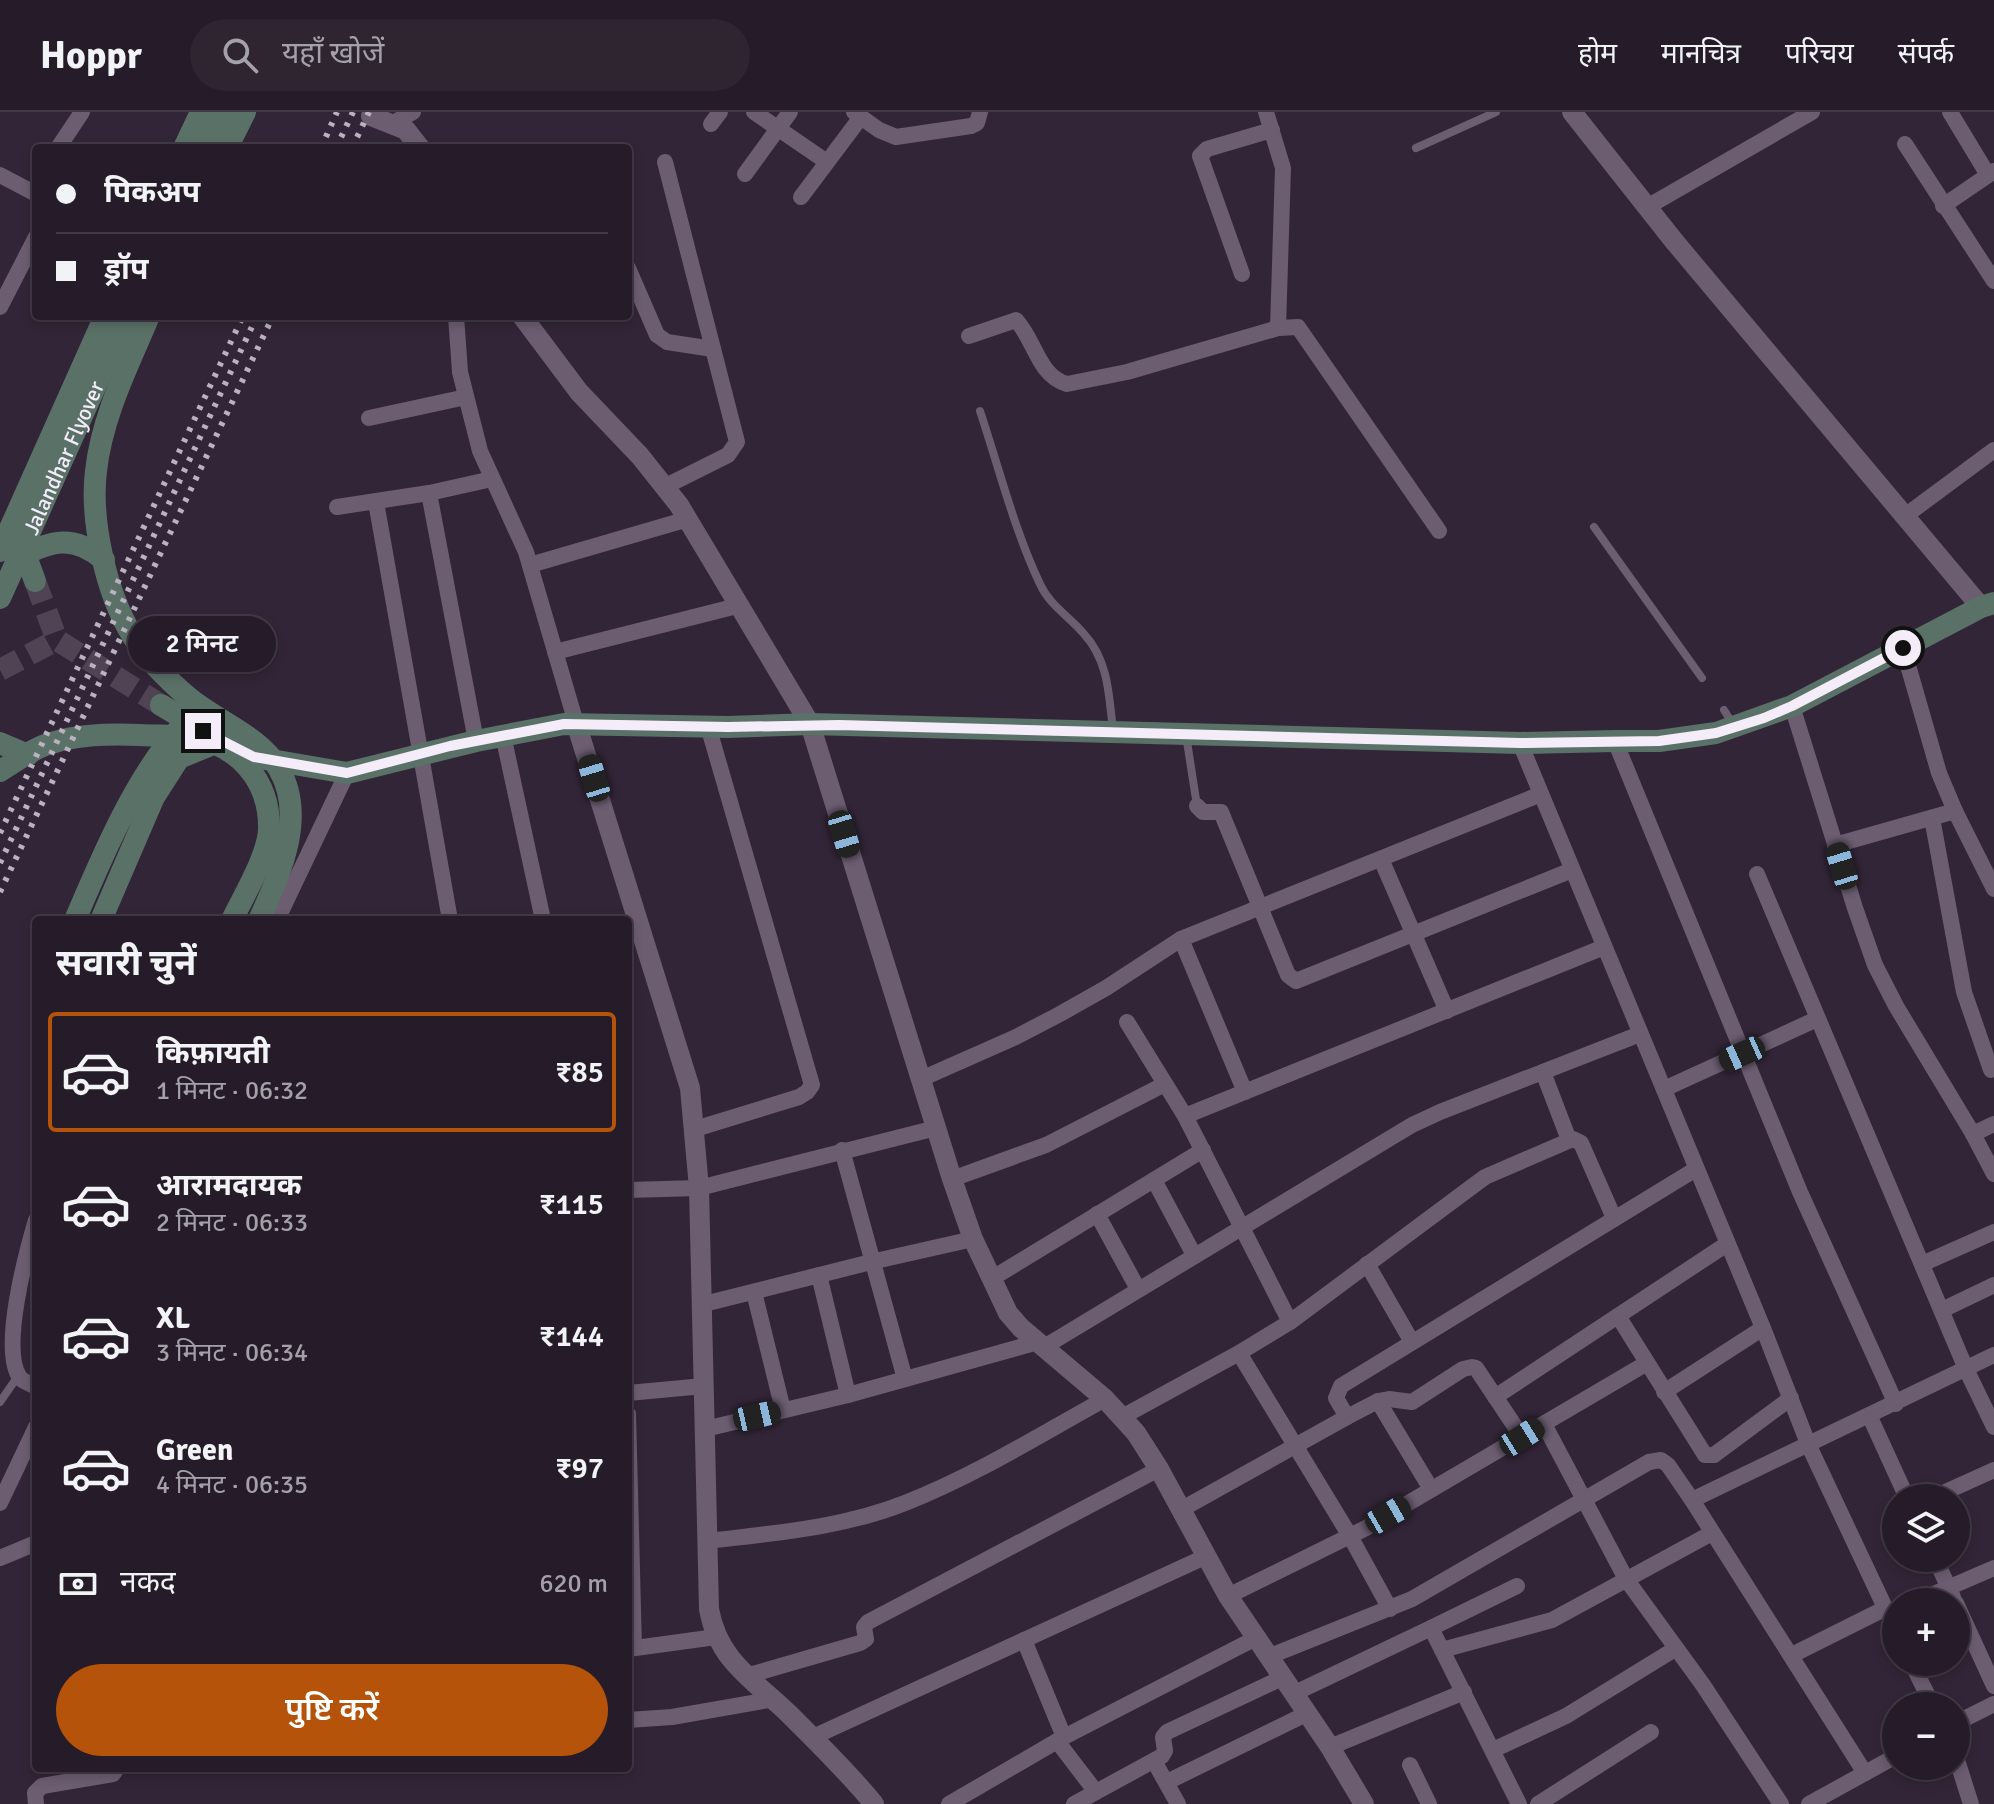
<!DOCTYPE html>
<html lang="hi">
<head>
<meta charset="utf-8">
<style>
  body { margin:0; font-family:Signika,"Noto Sans Devanagari",sans-serif; background:#2e2531; color:#f1f3f6; height:100vh; display:flex; flex-direction:column; font-size:30px; white-space:nowrap }
  * { box-sizing:border-box; margin:0 }
  p { font-size:26px; color:#a4a1a8 }
  .icon { flex:none; width:44px; height:44px; fill:none; stroke:currentColor; stroke-width:2; stroke-linecap:round; stroke-linejoin:round }
  .map { position:relative; flex:1; overflow:hidden }
  .drawer { position:absolute; left:32px; top:804px; width:600px; height:856px; display:flex; flex-direction:column; background:#261c29; border-radius:8px; box-shadow:0 4px 12px #0003,0 0 0 2px #423a46 }
  .drawer>* { flex:none }
  .top-card { position:absolute; left:32px; top:32px; width:600px; height:176px; border-radius:8px; box-shadow:0 4px 12px #0003,0 0 0 2px #423a46; display:grid; align-content:center; height:176px; padding:0 24px; background:#261c29 }
  .fabs { position:absolute; left:1882px; top:1372px; display:grid; gap:16px }
  .fabs a { display:grid; place-items:center; width:88px; height:88px; border-radius:50%; background:#261c29; box-shadow:0 4px 12px #0003,0 0 0 2px #423a46; font-size:40px }
  .end { position:absolute; width:36px; height:36px; margin:-18px; border:10px solid #f4ecf8; background:#111; box-shadow:0 0 0 4px #111 }
  .from { border-radius:50% }
  .bubble { position:absolute; height:56px; border-radius:28px; background:#261c29; box-shadow:0 4px 12px #0003,0 0 0 2px #423a46; font-size:26px; font-weight:600; line-height:56px; text-align:center }
  .car { position:absolute; width:24px; height:48px; margin:-24px -12px; border-radius:10px; box-shadow:0 0 6px 2px #0007; background:linear-gradient(#222 24%,#8ab4d8 0 40%,#222 0 76%,#8ab4d8 0 86%,#222 0) }
  .top-card b { display:flex; align-items:center; gap:28px; height:76px; font-size:30px }
  .top-card b+b { border-top:2px solid #423a46 }
  .top-card i { width:20px; height:20px; background:#f1f3f6 }
  ul { padding:0; list-style:none }
  li { display:flex; align-items:center; gap:24px; height:120px; margin:0 16px 12px; padding:0 8px; border:4px solid transparent; border-radius:8px }
  li div { flex:1 }
  li b { display:block; font-size:30px }
  li em { font-style:normal; font-weight:600 }
  li.active { border-color:#b45309 }
  li>.icon { width:72px; height:72px; stroke-width:1.5 }
  h2 { padding:0 24px; font-size:36px; line-height:96px }
  .pay { display:flex; align-items:center; gap:20px; height:88px; padding:0 24px; font-size:30px }
  .pay p { margin-inline-start:auto }
  .cta { display:flex; gap:16px; margin-top:auto; padding:16px 24px }
  .cta a { flex:1; height:92px; border-radius:48px; background:#b45309; color:#fff; font-size:32px; font-weight:600; line-height:92px; text-align:center }
  header { display:flex; align-items:center; gap:48px; box-sizing:border-box; height:112px; padding:0 40px; background:#261c29; border-bottom:2px solid #423a46 }
  header strong { font-size:38px }
  nav { display:flex; gap:44px; margin-inline-start:auto; font-size:28px }
  .search { width:560px; height:72px; background:#2e2531; display:flex; align-items:center; gap:20px; box-sizing:border-box; padding:0 28px; border-radius:44px; color:#a4a1a8; font-size:30px }
  .map>svg:first-child { display:block }
  .lines { fill:none; stroke-linecap:round; stroke-linejoin:round }
  .secondary-tunnel { stroke:#4f4354; stroke-width:22; stroke-dasharray:22 11; stroke-linecap:butt }
  .service { stroke:#6c5d71; stroke-width:8 }
  .minor { stroke:#6c5d71; stroke-width:16 }
  .tertiary { stroke:#6c5d71; stroke-width:20 }
  .secondary { stroke:#5a7168; stroke-width:22 }
  .rail { stroke:#bbb2bf; stroke-width:6; stroke-dasharray:4 8; stroke-linecap:butt }
  .route { stroke:#f4ecf8; stroke-width:10 }
  .labels { text-anchor:middle; dominant-baseline:central; stroke-width:6; stroke-linejoin:round; paint-order:stroke }
  .street-label { font-size:22px; fill:#f4ecf8; stroke:#281c2c }
</style>
</head>
<body>
<header>
<strong>Hoppr</strong>
<div class="search"><svg class="icon" aria-label="search" viewBox="0 0 24 24"><circle cx="10" cy="10" r="6"/><path d="M15 15l6 6"/></svg>यहाँ खोजें</div>
<nav><a>होम</a><a>मानचित्र</a><a>परिचय</a><a>संपर्क</a></nav>
</header>
<div class="map">
<svg width="1994" height="1692" viewBox="0 0 1994 1692">
  <rect width="100%" height="100%" fill="#322537"/>
  <g class="lines">
    <!-- secondary-tunnel -->
    <g class="secondary-tunnel">
      <polyline points="35,469 57,528 161,593"/>
      <polyline points="0,558 57,528"/>
    </g>
    <!-- service -->
    <g class="service">
      <polyline points="1416,36 1496,0"/>
      <path d="M980 299C999 356 1014 417 1040 472 1050 494 1069 504 1084 522 1109 549 1109 585 1113 619"/>
      <polyline points="1594,415 1702,566"/>
      <polyline points="1724,598 1734,614"/>
      <polyline points="1186,623 1197,694"/>
      <polyline points="0,1290 18,1264"/>
    </g>
    <!-- minor -->
    <g class="minor">
      <polyline points="754,0 827,50"/>
      <polyline points="854,0 879,18 896,25 971,14 977,11 980,0"/>
      <polyline points="1266,0 1283,56 1278,216"/>
      <polyline points="1950,0 1988,63"/>
      <polyline points="393,11 413,0"/>
      <polyline points="711,12 720,0"/>
      <polyline points="1905,32 1994,169"/>
      <polyline points="58,36 82,0"/>
      <polyline points="745,62 790,0"/>
      <polyline points="0,63 36,82"/>
      <polyline points="801,85 861,5"/>
      <polyline points="1943,94 1994,59"/>
      <polyline points="1647,95 1812,0"/>
      <polyline points="628,156 657,223 667,230 713,237"/>
      <polyline points="1242,162 1200,44 1207,37 1272,18"/>
      <polyline points="0,195 36,125"/>
      <polyline points="456,204 460,260 480,339 526,440 576,611"/>
      <path d="M969 224 1016 208C1035 228 1038 264 1067 272L1127 260 1278 216 1298 215 1439 419"/>
      <polyline points="369,306 466,285"/>
      <polyline points="664,375 728,343 737,330 665,50"/>
      <polyline points="429,381 476,629"/>
      <polyline points="376,390 450,808"/>
      <polyline points="337,395 429,381 492,367"/>
      <polyline points="1905,404 1994,338"/>
      <polyline points="530,453 688,407"/>
      <polyline points="1903,536 1939,661 1955,699 1994,777"/>
      <polyline points="555,540 741,493"/>
      <polyline points="1792,594 1855,796 1875,853 1896,894 1973,1022 1994,1062"/>
      <polyline points="503,623 543,808"/>
      <polyline points="1615,629 1800,1080 1896,1292"/>
      <polyline points="1520,631 1763,1216 1809,1334 1896,1519"/>
      <polyline points="1197,694 1203,700 1221,700 1288,863 1296,869 1572,758"/>
      <polyline points="1932,706 1964,880 1991,958"/>
      <polyline points="1835,733 1955,699"/>
      <polyline points="1381,747 1447,899"/>
      <polyline points="1757,762 1966,1257 1994,1315"/>
      <polyline points="277,808 347,661"/>
      <polyline points="1181,827 1245,980"/>
      <polyline points="1543,960 1569,1028"/>
      <polyline points="921,967 1016,925 1060,902 1106,876 1181,827 1541,682"/>
      <polyline points="1664,977 1817,907"/>
      <polyline points="1185,1004 1604,835"/>
      <polyline points="695,1017 799,985 807,980 812,973 708,614"/>
      <polyline points="1973,1022 1994,1012"/>
      <polyline points="842,1038 905,1267"/>
      <polyline points="952,1067 1046,1033 1165,972"/>
      <polyline points="1154,1068 1194,1143"/>
      <polyline points="628,1078 699,1076 936,1016"/>
      <polyline points="1097,1102 1138,1177"/>
      <path d="M36 1108C26 1142 0 1238 20 1266 24 1270 31 1272 36 1275"/>
      <polyline points="1367,1152 1412,1230"/>
      <polyline points="1922,1152 1994,1120"/>
      <polyline points="819,1163 848,1283"/>
      <polyline points="991,1167 1203,1038"/>
      <polyline points="754,1180 783,1298"/>
      <polyline points="700,1193 871,1150 973,1127"/>
      <polyline points="1942,1198 1994,1173"/>
      <polyline points="1618,1204 1705,1343 1714,1343 1791,1286"/>
      <polyline points="1290,1210 1485,1065 1573,1027 1581,1031 1614,1106"/>
      <polyline points="1044,1235 1412,1013 1440,1000 1640,922"/>
      <polyline points="1239,1241 1350,1424 1390,1497"/>
      <polyline points="1664,1280 1763,1216"/>
      <polyline points="628,1281 704,1274"/>
      <polyline points="1495,1285 1727,1132"/>
      <polyline points="1378,1289 1431,1377"/>
      <polyline points="628,1302 634,1536"/>
      <polyline points="1122,1305 1239,1241 1290,1210 1185,1004 1127,910"/>
      <polyline points="1347,1305 1378,1289 1389,1287 1412,1290 1463,1257 1472,1255 1476,1256 1522,1325"/>
      <polyline points="1870,1305 1907,1386"/>
      <polyline points="1544,1312 1626,1467 1703,1573 1781,1692"/>
      <polyline points="705,1317 848,1283 1038,1230"/>
      <polyline points="1932,1386 1994,1358"/>
      <polyline points="0,1391 36,1315"/>
      <polyline points="1182,1397 1347,1305 1336,1286 1341,1274 1696,1057"/>
      <path d="M708 1429C774 1421 842 1416 905 1391 974 1364 1040 1323 1105 1287"/>
      <polyline points="0,1446 36,1431"/>
      <polyline points="1935,1446 1953,1485"/>
      <polyline points="1228,1484 1366,1416 1647,1251"/>
      <polyline points="1915,1490 1994,1456"/>
      <polyline points="1956,1491 1994,1574"/>
      <polyline points="1431,1516 1517,1474"/>
      <polyline points="1024,1528 1064,1625"/>
      <polyline points="628,1537 716,1525"/>
      <polyline points="1442,1538 1519,1692"/>
      <polyline points="1792,1543 1884,1497"/>
      <polyline points="1270,1544 1412,1487 1649,1350 1661,1348 1668,1353 1692,1388"/>
      <polyline points="1911,1550 1933,1594"/>
      <polyline points="746,1564 860,1531 866,1527 864,1515 868,1510 1159,1357"/>
      <polyline points="1295,1581 1431,1516 1442,1538 1552,1508 1712,1421"/>
      <polyline points="628,1608 672,1605 774,1587"/>
      <polyline points="1956,1611 1994,1592"/>
      <polyline points="813,1625 1207,1444"/>
      <polyline points="1057,1629 1096,1680"/>
      <polyline points="1330,1635 1464,1580"/>
      <polyline points="1493,1638 1566,1604 1675,1537"/>
      <polyline points="1956,1645 1971,1692"/>
      <polyline points="1154,1649 1178,1692"/>
      <polyline points="1410,1653 1429,1692"/>
      <polyline points="1865,1661 1692,1388 1994,1243"/>
      <polyline points="1167,1670 1308,1601"/>
      <polyline points="36,1692 35,1681 42,1674 113,1662 117,1656"/>
      <polyline points="949,1692 1064,1625 1258,1525"/>
      <polyline points="1074,1692 1162,1644 1165,1639 1163,1625 1167,1620 1284,1565"/>
      <polyline points="1538,1692 1651,1620"/>
      <polyline points="1809,1692 1896,1644"/>
    </g>
    <!-- tertiary -->
    <g class="tertiary">
      <polyline points="1572,0 1674,129 1981,495"/>
      <polyline points="371,4 406,18 420,36"/>
      <polyline points="522,204 579,280 640,344 679,393 810,612 952,1067 973,1127 1008,1201 1021,1216 1105,1287 1136,1321 1159,1357 1228,1484 1330,1635 1364,1692"/>
      <path d="M576 611 690 976 699 1076 709 1497C718 1549 754 1568 789 1602 818 1631 848 1660 874 1692"/>
    </g>
    <!-- secondary -->
    <g class="secondary">
      <polyline points="184,36 201,0"/>
      <polyline points="205,36 222,0"/>
      <polyline points="227,36 245,0"/>
      <path d="M149 204C128 254 102 304 96 359 90 408 106 481 132 523 146 546 169 569 189 586 218 610 260 624 279 657 307 706 279 763 259 808"/>
      <polyline points="20,428 35,469"/>
      <polyline points="0,439 105,204"/>
      <path d="M18 446C51 428 74 422 104 448"/>
      <path id="s1" d="M0 486 127 204"/>
      <polyline points="161,593 221,629 254,645 347,661 476,629 564,612 728,615 810,612 1520,631 1615,629 1659,629 1716,621 1792,594 1981,495 1994,491"/>
      <polyline points="0,631 28,643"/>
      <path d="M0 659C15 650 32 637 48 632 77 622 110 622 140 623 156 624 173 623 189 625 237 631 270 668 269 717 268 744 244 783 232 808"/>
      <path d="M75 808C102 745 134 668 179 617"/>
      <polyline points="101,808 154,685 179,646 218,630"/>
    </g>
    <!-- rail -->
    <g class="rail">
      <polyline points="321,36 337,0"/>
      <polyline points="336,36 353,0"/>
      <polyline points="352,36 369,0"/>
      <polyline points="0,721 243,204"/>
      <polyline points="0,751 257,204"/>
      <polyline points="0,780 273,204"/>
    </g>
  </g>
  <g class="lines">
    <!-- route -->
    <polyline class="route" points="203,619 254,645 347,661 450,634 564,612 728,615 839,613 1520,631 1659,629 1716,621 1764,606 1792,594 1903,536"/>
  </g>
  <g class="labels">
    <!-- street labels -->
    <g class="street-label">
      <text stroke="none"><textPath href="#s1" startOffset="154">Jalandhar Flyover</textPath></text>
    </g>
  </g>
</svg>
<div class="fabs">
<a><svg class="icon" aria-label="layers" viewBox="0 0 24 24"><path d="M12 4l9 5-9 5-9-5zM3 14l9 5 9-5"/></svg></a>
<a>+</a>
<a>−</a>
</div>
<i class="end from" style="left:1903px;top:536px"></i>
<i class="end" style="left:203px;top:619px"></i>
<div class="bubble" style="left:128px;top:504px;width:148px">2 मिनट</div>
<i class="car" style="left:594px;top:666px;rotate:343deg"></i>
<i class="car" style="left:844px;top:722px;rotate:163deg"></i>
<i class="car" style="left:1842px;top:754px;rotate:343deg"></i>
<i class="car" style="left:1742px;top:942px;rotate:246deg"></i>
<i class="car" style="left:757px;top:1304px;rotate:77deg"></i>
<i class="car" style="left:1522px;top:1325px;rotate:58deg"></i>
<i class="car" style="left:1388px;top:1403px;rotate:60deg"></i>
<div class="top-card">
<b><i class="from"></i>पिकअप</b>
<b><i></i>ड्रॉप</b>
</div>
<section class="drawer">
<h2>सवारी चुनें</h2>
<ul>
<li class="active"><svg class="icon" aria-label="car" viewBox="0 0 24 24"><path d="M5 17H2v-5l4-1 3-4h7l3 4 3 1v5h-3M9 17h6M6 11h13"/><circle cx="7" cy="17" r="2"/><circle cx="17" cy="17" r="2"/></svg><div><b>किफ़ायती</b><p>1 मिनट · 06:32</p></div><em>₹85</em></li>
<li><svg class="icon" aria-label="car" viewBox="0 0 24 24"><path d="M5 17H2v-5l4-1 3-4h7l3 4 3 1v5h-3M9 17h6M6 11h13"/><circle cx="7" cy="17" r="2"/><circle cx="17" cy="17" r="2"/></svg><div><b>आरामदायक</b><p>2 मिनट · 06:33</p></div><em>₹115</em></li>
<li><svg class="icon" aria-label="car" viewBox="0 0 24 24"><path d="M5 17H2v-5l4-1 3-4h7l3 4 3 1v5h-3M9 17h6M6 11h13"/><circle cx="7" cy="17" r="2"/><circle cx="17" cy="17" r="2"/></svg><div><b>XL</b><p>3 मिनट · 06:34</p></div><em>₹144</em></li>
<li><svg class="icon" aria-label="car" viewBox="0 0 24 24"><path d="M5 17H2v-5l4-1 3-4h7l3 4 3 1v5h-3M9 17h6M6 11h13"/><circle cx="7" cy="17" r="2"/><circle cx="17" cy="17" r="2"/></svg><div><b>Green</b><p>4 मिनट · 06:35</p></div><em>₹97</em></li>
</ul>
<div class="pay"><svg class="icon" aria-label="cash" viewBox="0 0 24 24"><path d="M3 7h18v10H3z"/><circle cx="12" cy="12" r="2"/></svg>नकद<p>620 m</p></div>
<div class="cta"><a>पुष्टि करें</a></div>
</section>
</div>
</body>
</html>
